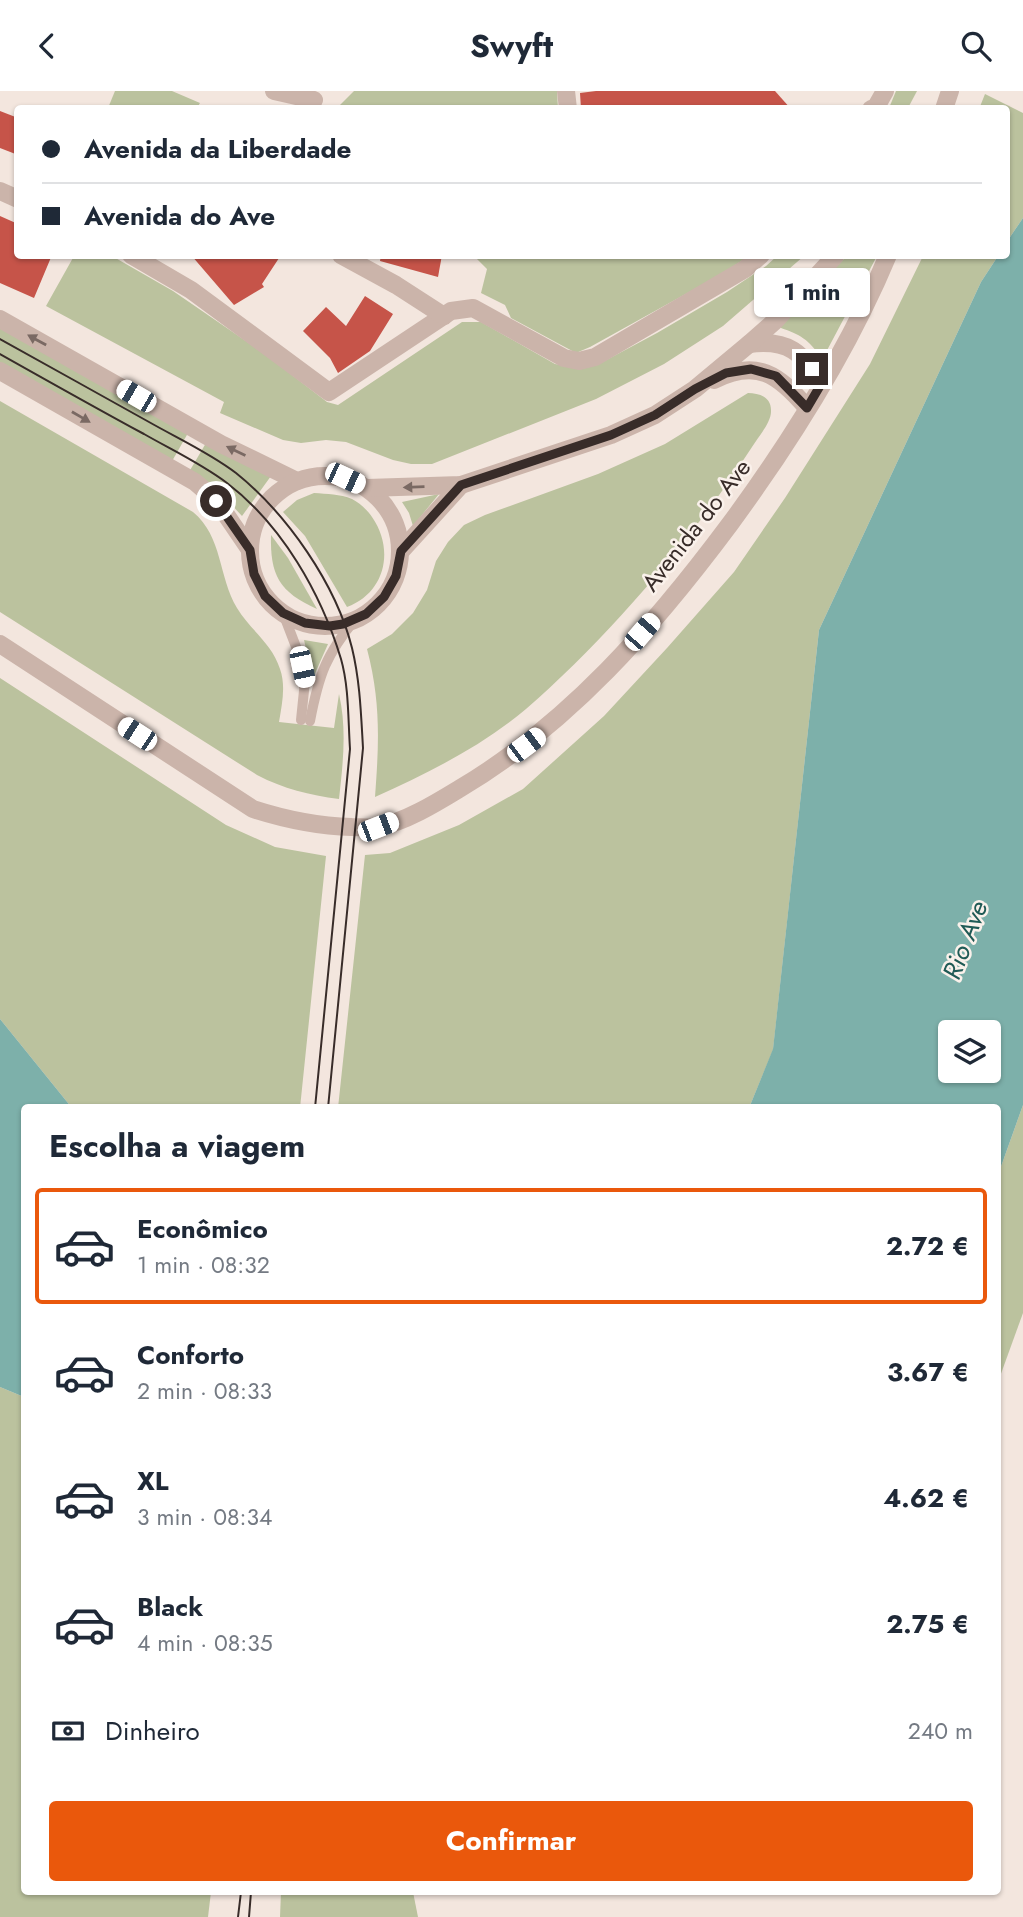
<!DOCTYPE html>
<html lang="pt">
<head>
<meta charset="utf-8">
<style>
  body { margin:0; font-family:Jost,sans-serif; background:#f6f6f7; color:#1f2937; height:100vh; display:flex; flex-direction:column; font-size:26px; white-space:nowrap }
  * { box-sizing:border-box; margin:0 }
  p { font-size:23px; color:#747a83 }
  .icon { flex:none; width:38px; height:38px; fill:none; stroke:currentColor; stroke-width:2; stroke-linecap:round; stroke-linejoin:round }
  .map { position:relative; flex:1; overflow:hidden }
  .side { position:absolute; left:21px; top:1013px; width:980px; height:791px; display:flex; flex-direction:column; background:#fff; border-radius:7px; box-shadow:0 2px 5px #0004 }
  .side>* { flex:none }
  .top-card { position:absolute; left:14px; top:14px; width:996px; height:154px; border-radius:7px; box-shadow:0 2px 5px #0004; display:grid; align-content:center; height:154px; padding:0 28px; background:#fff }
  .tools { position:absolute; left:938px; top:929px; display:grid; gap:14px }
  .tools a { display:grid; place-items:center; width:63px; height:63px; border-radius:7px; background:#fff; box-shadow:0 2px 5px #0004; font-size:35px }
  .end { position:absolute; width:32px; height:32px; margin:-16px; border:9px solid #382c29; background:#fff; box-shadow:0 0 0 4px #fff }
  .from { border-radius:50% }
  .bubble { position:absolute; height:49px; border-radius:7px; background:#fff; box-shadow:0 2px 5px #0004; font-size:23px; font-weight:700; line-height:49px; text-align:center }
  .car { position:absolute; width:21px; height:42px; margin:-21px -10px; border-radius:9px; box-shadow:0 0 5px 2px #0007; background:linear-gradient(#fff 24%,#345 0 40%,#fff 0 76%,#345 0 86%,#fff 0) }
  .top-card b { display:flex; align-items:center; gap:24px; height:66px; font-size:26px }
  .top-card b+b { border-top:2px solid #e0e1e3 }
  .top-card i { width:18px; height:18px; background:#1f2937 }
  ul { padding:0; list-style:none }
  li { display:flex; align-items:center; gap:21px; height:116px; margin:0 14px 10px; padding:0 14px; border:4px solid transparent; border-radius:7px }
  li div { flex:1 }
  li b { display:block; font-size:26px }
  li em { font-style:normal; font-weight:700 }
  li.on { border-color:#ea580c }
  li>.icon { width:63px; height:63px; stroke-width:1.5 }
  h2 { padding:0 28px; font-size:32px; line-height:84px }
  .pay { display:flex; align-items:center; gap:18px; height:77px; padding:0 28px; font-size:26px }
  .pay p { margin-inline-start:auto }
  .primary-button { display:flex; gap:14px; margin-top:auto; padding:14px 28px }
  .primary-button a { flex:1; height:80px; border-radius:7px; background:#ea580c; color:#fff; font-size:28px; font-weight:700; line-height:80px; text-align:center }
  header { display:flex; justify-content:space-between; align-items:center; height:91px; padding:0 28px; background:#fff; font-size:32px; font-weight:700 }
  .map>svg:first-child { display:block }
  .green { fill:#bbc29e }
  .water { fill:#7db0aa; fill-rule:evenodd }
  .building { fill:#c65449 }
  .lines { fill:none; stroke-linecap:round; stroke-linejoin:round }
  .service { stroke:#cbb4aa; stroke-width:10 }
  .minor { stroke:#cbb4aa; stroke-width:18 }
  .tertiary { stroke:#cbb4aa; stroke-width:18 }
  .tram { stroke:#382c29; stroke-width:2 }
  .oneway { fill:#7a6963 }
  .route { stroke:#382c29; stroke-width:9 }
  .labels { text-anchor:middle; dominant-baseline:central; stroke-width:5; stroke-linejoin:round; paint-order:stroke }
  .street-label { font-size:24px; fill:#382c29; stroke:#faf1eb }
  .water-label { font-size:26px; font-style:italic; fill:#1f5a55; stroke:#faf1eb }
</style>
</head>
<body>
<header><svg class="icon" aria-label="back" viewBox="0 0 24 24"><path d="M15 5l-7 7 7 7"/></svg>Swyft<svg class="icon" aria-label="search" viewBox="0 0 24 24"><circle cx="10" cy="10" r="6"/><path d="M15 15l6 6"/></svg></header>
<div class="map">
<svg width="1023" height="1826" viewBox="0 0 1023 1826">
  <rect width="100%" height="100%" fill="#f3e6de"/>
  <!-- green -->
  <g class="green">
    <polygon points="115,0 172,0 200,12 197,17 108,17"/>
    <polygon points="354,0 557,0 558,17 336,18"/>
    <polygon points="896,0 917,0 908,17 889,17"/>
    <polygon points="985,3 1023,22 1023,127 1006,152 1006,18 979,18"/>
    <polygon points="74,165 112,165 173,200 266,264 327,311 338,314 462,231 481,231 555,273 578,277 597,274 657,242 727,201 766,175 777,165 804,165 723,235 664,273 596,308 432,373 411,373 393,369 346,351 326,349 301,352 283,349 220,322 224,311 46,215"/>
    <polygon points="474,165 749,165 720,184 590,256 576,262 511,227 505,214 481,202 487,178"/>
    <path d="M847 165H877L824 265 820 266C810 249 799 243 781 237L780 230Z"/>
    <polygon points="923,165 998,165 981,191 819,539 773,959 749,1017 338,1017 365,764 390,762 459,734 523,698 604,625 667,557 734,481 785,407 870,273"/>
    <polygon points="0,235 188,342 171,372 0,273"/>
    <path d="M748 302C759 302 771 306 771 319 772 331 758 346 752 356 693 447 608 547 526 618 481 656 428 682 375 706 379 652 381 611 367 558L392 543 413 522 427 499 436 470 448 451 464 434 485 424 598 383 665 353Z"/>
    <path d="M0 310 193 421C223 446 218 485 237 517 250 539 272 552 280 578 286 595 282 613 279 631L334 637 339 603C347 638 343 672 339 708 309 704 284 698 257 684L0 521Z"/>
    <polygon points="206,352 271,385 242,425 227,409 189,381"/>
    <path d="M314 402C327 403 340 403 352 408 360 412 368 420 372 426 395 459 385 502 347 516L305 445 283 421 297 409Z"/>
    <polygon points="439,403 413,435 409,422 402,411"/>
    <path d="M271 444 288 467 317 518C279 501 270 484 271 444Z"/>
    <polygon points="304,549 328,553 313,587"/>
    <polygon points="0,587 226,734 275,756 326,765 300,1017 72,1017 0,928"/>
    <polygon points="1023,1014 1023,1222 998,1291 998,1084"/>
    <polygon points="0,1296 24,1306 24,1801 211,1801 208,1826 0,1826"/>
    <polygon points="281,1801 413,1801 418,1826 280,1826"/>
  </g>
  <!-- water -->
  <g class="water">
    <path d="M1023 127V1014L998 1084V1017H749L773 958 819 539 981 191 998 165 1006 164V152ZM950 942H989V980H950Z"/>
    <polygon points="0,928 72,1017 24,1017 24,1306 0,1296"/>
  </g>
  <!-- building -->
  <g class="building">
    <polygon points="596,0 775,0 791,18 581,18 580,2"/>
    <polygon points="0,20 18,27 18,64 0,57"/>
    <polygon points="0,125 18,133 18,164 52,164 34,207 0,192"/>
    <polygon points="191,164 281,164 262,193 264,196 234,214"/>
    <polygon points="381,164 442,164 438,186 380,170"/>
    <polygon points="365,205 393,223 370,260 338,282 330,267 303,240 326,216 346,235"/>
  </g>
  <g class="lines">
    <!-- service -->
    <g class="service">
      <polyline points="283,522 298,561 305,590 301,629"/>
      <path d="M310 630C319 583 326 564 356 527"/>
    </g>
    <!-- minor -->
    <g class="minor">
      <polyline points="274,0 314,9"/>
      <polyline points="566,0 568,18"/>
      <polyline points="871,18 876,16 885,0"/>
      <polyline points="0,100 18,108"/>
      <polyline points="131,164 191,199 329,301 451,220 473,217 564,267 579,270 595,266 745,178 761,164"/>
      <polyline points="341,164 396,194 444,225"/>
    </g>
    <!-- tertiary -->
    <g class="tertiary">
      <polyline points="944,18 950,0"/>
      <polyline points="0,228 221,353 297,390"/>
      <path d="M749 253C788 248 804 261 820 295"/>
      <polyline points="0,280 195,391 216,409 250,459"/>
      <path d="M714 289C757 267 779 284 807 317"/>
      <circle cx="325" cy="460" r="75"/>
      <polyline points="367,397 461,394 611,344 655,324 695,298 749,253 776,229 836,164"/>
      <polyline points="401,460 461,394"/>
      <path d="M0 553 253 718C287 729 317 735 352 736 360 736 370 737 378 736 405 731 436 712 459 698 569 633 654 535 730 433 791 350 848 260 888 164"/>
    </g>
    <!-- tram -->
    <g class="tram">
      <path d="M0 248C50 276 99 303 149 331 177 347 210 362 236 382 287 423 336 493 352 557 360 590 361 623 363 657L328 1017"/>
      <path d="M0 263C48 290 96 317 144 343 172 359 202 373 227 392 282 434 321 502 341 568 349 596 348 628 350 658L315 1017"/>
      <polyline points="238,1826 241,1801"/>
      <polyline points="249,1826 251,1801"/>
    </g>
  </g>
  <!-- one-way arrows -->
  <defs><path id="oneway-solid" d="M-6-.8H1V-3.2L6.5 0L1 3.2V.8H-6Z" transform="scale(1.75)"/></defs>
  <g class="oneway">
    <use href="#oneway-solid" transform="translate(37 249) rotate(-151)"/>
    <use href="#oneway-solid" transform="translate(81 326) rotate(30)"/>
    <use href="#oneway-solid" transform="translate(236 360) rotate(-154)"/>
    <use href="#oneway-solid" transform="translate(414 396) rotate(178)"/>
  </g>
  <g class="lines">
    <!-- route -->
    <polyline class="route" points="216,410 250,459 254,483 265,505 283,522 305,532 330,535 343,533 366,523 384,506 396,485 401,460 461,394 611,344 655,324 695,298 726,282 751,278 776,285 807,317 820,295 812,278"/>
  </g>
  <g class="labels">
    <!-- street labels -->
    <g class="street-label">
      <text transform="translate(696 434) rotate(-52)">Avenida do Ave</text>
    </g>
    <!-- water labels -->
    <g class="water-label">
      <text transform="translate(965 849) rotate(-69)">Rio Ave</text>
    </g>
  </g>
</svg>
<div class="tools">
<a><svg class="icon" aria-label="layers" viewBox="0 0 24 24"><path d="M12 4l9 5-9 5-9-5zM3 14l9 5 9-5"/></svg></a>
</div>
<i class="end from" style="left:216px;top:410px"></i>
<i class="end" style="left:812px;top:278px"></i>
<div class="bubble" style="left:754px;top:177px;width:116px">1 min</div>
<i class="car" style="left:136px;top:305px;rotate:300deg"></i>
<i class="car" style="left:345px;top:387px;rotate:115deg"></i>
<i class="car" style="left:642px;top:541px;rotate:41deg"></i>
<i class="car" style="left:302px;top:576px;rotate:168deg"></i>
<i class="car" style="left:137px;top:643px;rotate:303deg"></i>
<i class="car" style="left:526px;top:654px;rotate:53deg"></i>
<i class="car" style="left:378px;top:736px;rotate:69deg"></i>
<div class="top-card">
<b><i class="from"></i>Avenida da Liberdade</b>
<b><i></i>Avenida do Ave</b>
</div>
<section class="side">
<h2>Escolha a viagem</h2>
<ul>
<li class="on"><svg class="icon" aria-label="car" viewBox="0 0 24 24"><path d="M5 17H2v-5l4-1 3-4h7l3 4 3 1v5h-3M9 17h6M6 11h13"/><circle cx="7" cy="17" r="2"/><circle cx="17" cy="17" r="2"/></svg><div><b>Econômico</b><p>1 min · 08:32</p></div><em>2.72 €</em></li>
<li><svg class="icon" aria-label="car" viewBox="0 0 24 24"><path d="M5 17H2v-5l4-1 3-4h7l3 4 3 1v5h-3M9 17h6M6 11h13"/><circle cx="7" cy="17" r="2"/><circle cx="17" cy="17" r="2"/></svg><div><b>Conforto</b><p>2 min · 08:33</p></div><em>3.67 €</em></li>
<li><svg class="icon" aria-label="car" viewBox="0 0 24 24"><path d="M5 17H2v-5l4-1 3-4h7l3 4 3 1v5h-3M9 17h6M6 11h13"/><circle cx="7" cy="17" r="2"/><circle cx="17" cy="17" r="2"/></svg><div><b>XL</b><p>3 min · 08:34</p></div><em>4.62 €</em></li>
<li><svg class="icon" aria-label="car" viewBox="0 0 24 24"><path d="M5 17H2v-5l4-1 3-4h7l3 4 3 1v5h-3M9 17h6M6 11h13"/><circle cx="7" cy="17" r="2"/><circle cx="17" cy="17" r="2"/></svg><div><b>Black</b><p>4 min · 08:35</p></div><em>2.75 €</em></li>
</ul>
<div class="pay"><svg class="icon" aria-label="cash" viewBox="0 0 24 24"><path d="M3 7h18v10H3z"/><circle cx="12" cy="12" r="2"/></svg>Dinheiro<p>240 m</p></div>
<div class="primary-button"><a>Confirmar</a></div>
</section>
</div>
</body>
</html>
